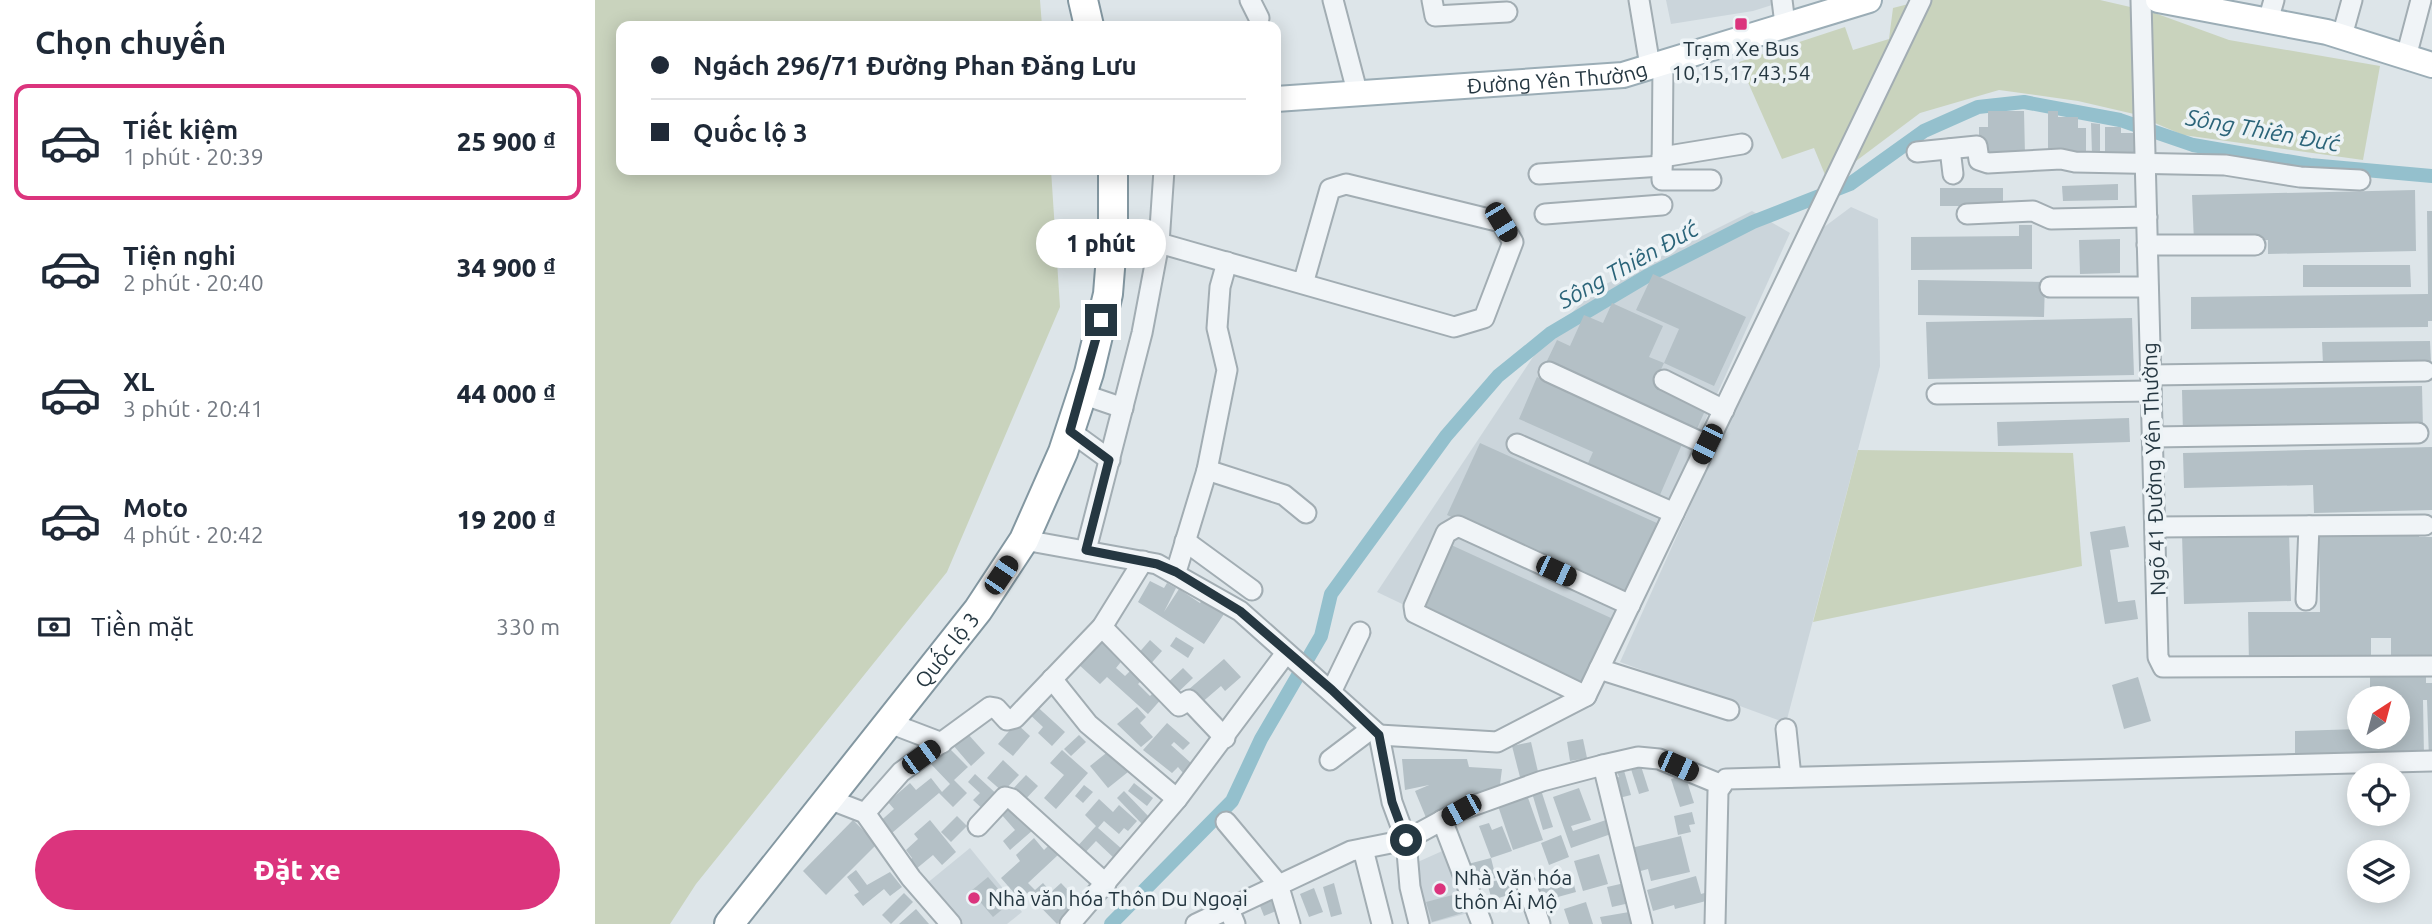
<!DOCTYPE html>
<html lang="vi">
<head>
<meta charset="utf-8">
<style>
  body { margin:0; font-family:Ubuntu,sans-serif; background:#f6f6f7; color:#1f2937; height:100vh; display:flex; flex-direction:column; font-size:26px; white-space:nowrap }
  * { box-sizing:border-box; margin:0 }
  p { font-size:23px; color:#747a83 }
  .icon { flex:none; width:38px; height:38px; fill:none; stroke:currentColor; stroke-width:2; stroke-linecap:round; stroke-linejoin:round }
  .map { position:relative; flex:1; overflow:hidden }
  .panel { display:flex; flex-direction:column; background:#fff; width:595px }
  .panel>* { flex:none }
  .hud { position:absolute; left:21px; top:21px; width:665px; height:154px; border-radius:14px; box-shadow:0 4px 18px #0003; display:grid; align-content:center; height:154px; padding:0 35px; background:#fff }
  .needle { width:46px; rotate:36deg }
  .controls { position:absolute; left:1752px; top:686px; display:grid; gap:14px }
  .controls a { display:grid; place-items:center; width:63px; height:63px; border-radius:50%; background:#fff; box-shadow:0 4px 18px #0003; font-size:35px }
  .end { position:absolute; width:32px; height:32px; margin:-16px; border:9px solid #253741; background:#fff; box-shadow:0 0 0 4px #fff }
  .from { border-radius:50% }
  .bubble { position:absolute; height:49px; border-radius:24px; background:#fff; box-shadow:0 4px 18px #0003; font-size:23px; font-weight:800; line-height:49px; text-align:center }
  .car { position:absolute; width:21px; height:42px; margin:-21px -10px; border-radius:9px; box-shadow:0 0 5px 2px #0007; background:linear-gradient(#222 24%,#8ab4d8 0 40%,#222 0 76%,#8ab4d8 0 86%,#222 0) }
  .hud b { display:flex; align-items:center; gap:24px; height:66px; font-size:26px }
  .hud b+b { border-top:2px solid #e0e1e3 }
  .hud i { width:18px; height:18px; background:#1f2937 }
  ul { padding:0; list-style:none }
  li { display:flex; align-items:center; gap:21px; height:116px; margin:0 14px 10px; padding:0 21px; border:4px solid transparent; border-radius:14px }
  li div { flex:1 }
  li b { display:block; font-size:26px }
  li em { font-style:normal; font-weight:800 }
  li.on { border-color:#db347d }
  li>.icon { width:63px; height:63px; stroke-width:1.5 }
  h2 { padding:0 35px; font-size:32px; line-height:84px }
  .pay { display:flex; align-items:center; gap:18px; height:77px; padding:0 35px; font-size:26px }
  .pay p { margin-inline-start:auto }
  .button { display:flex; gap:14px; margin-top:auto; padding:14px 35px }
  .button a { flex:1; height:80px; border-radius:42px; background:#db347d; color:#fff; font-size:28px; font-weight:800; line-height:80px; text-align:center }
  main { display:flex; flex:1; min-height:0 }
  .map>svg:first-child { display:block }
  .built { fill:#cbd5db }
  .green { fill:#c9d3bd }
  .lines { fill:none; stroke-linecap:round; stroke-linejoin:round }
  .canal { stroke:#94c0cd; stroke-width:14 }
  .building { fill:#b4c0c6 }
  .minor-casing { stroke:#a2adb3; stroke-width:23 }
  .major-casing { stroke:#9badb6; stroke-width:28 }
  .highway-casing { stroke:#8397a1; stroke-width:32 }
  .minor { stroke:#f0f4f7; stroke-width:19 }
  .major { stroke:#fff; stroke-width:24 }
  .highway { stroke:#fff; stroke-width:28 }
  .route { stroke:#253741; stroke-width:9 }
  .poi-dot { fill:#db347d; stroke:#edf3f6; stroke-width:2.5 }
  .labels { text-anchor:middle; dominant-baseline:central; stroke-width:7; stroke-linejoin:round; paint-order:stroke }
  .poi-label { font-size:21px; fill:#253741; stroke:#edf3f6; text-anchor:start }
  .street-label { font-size:21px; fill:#253741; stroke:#edf3f6 }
  .water-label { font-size:23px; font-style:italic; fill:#2b6479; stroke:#edf3f6 }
</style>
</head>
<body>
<main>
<section class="panel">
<h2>Chọn chuyến</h2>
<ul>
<li class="on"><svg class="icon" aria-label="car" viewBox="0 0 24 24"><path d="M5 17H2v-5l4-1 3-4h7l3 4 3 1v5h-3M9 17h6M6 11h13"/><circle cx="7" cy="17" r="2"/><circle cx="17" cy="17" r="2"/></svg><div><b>Tiết kiệm</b><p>1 phút · 20:39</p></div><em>25 900 ₫</em></li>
<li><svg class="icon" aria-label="car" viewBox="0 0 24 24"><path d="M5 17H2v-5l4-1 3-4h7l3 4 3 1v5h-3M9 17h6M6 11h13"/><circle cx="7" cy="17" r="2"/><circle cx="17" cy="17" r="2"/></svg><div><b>Tiện nghi</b><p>2 phút · 20:40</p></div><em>34 900 ₫</em></li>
<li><svg class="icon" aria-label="car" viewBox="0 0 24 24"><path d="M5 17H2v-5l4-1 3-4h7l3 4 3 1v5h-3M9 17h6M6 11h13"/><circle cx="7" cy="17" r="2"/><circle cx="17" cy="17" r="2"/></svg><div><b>XL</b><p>3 phút · 20:41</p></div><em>44 000 ₫</em></li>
<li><svg class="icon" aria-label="car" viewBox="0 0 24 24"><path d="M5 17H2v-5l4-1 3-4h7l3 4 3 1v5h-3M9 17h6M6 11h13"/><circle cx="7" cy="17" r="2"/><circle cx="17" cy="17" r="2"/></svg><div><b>Moto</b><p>4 phút · 20:42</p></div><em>19 200 ₫</em></li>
</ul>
<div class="pay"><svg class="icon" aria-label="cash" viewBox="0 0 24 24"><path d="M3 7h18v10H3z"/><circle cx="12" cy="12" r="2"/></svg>Tiền mặt<p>330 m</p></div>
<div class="button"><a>Đặt xe</a></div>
</section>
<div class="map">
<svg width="1837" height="924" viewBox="0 0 1837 924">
  <rect width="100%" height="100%" fill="#dde5e9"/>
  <!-- built -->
  <g class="built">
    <polygon points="1071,0 1193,0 1158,11 1076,24"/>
    <polygon points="1256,207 1283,219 1285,366 1191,723 1025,662 1217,236"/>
    <polygon points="1157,211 1195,233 988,690 782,592 942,351 997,291"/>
    <polygon points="375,848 427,912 412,924 364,924 331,884"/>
    <polygon points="854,848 877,912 832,924 816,865"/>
  </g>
  <!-- green -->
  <g class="green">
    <polygon points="0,0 445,0 447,26 26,26 26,170 456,170 465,307 352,572 101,884 75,924 0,924"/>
    <polygon points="1329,0 1505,0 1557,12 1634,40 1785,66 1768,160 1588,135 1539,114 1483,101 1404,90 1325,113 1233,182 1219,148 1187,159 1144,62 1250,27 1258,50 1294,39 1298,8"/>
    <polygon points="1263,450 1478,453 1487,566 1218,622"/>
  </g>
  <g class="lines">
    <!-- canal -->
    <polyline class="canal" points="516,924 637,801 666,739 726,636 736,594 851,436 903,376 956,333 1052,276 1158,222 1255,184 1329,131 1383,107 1429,102 1525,120 1598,145 1715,165 1837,176"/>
  </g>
  <!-- building -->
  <g class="building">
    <polygon points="1393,111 1429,111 1430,155 1384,155 1384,127 1393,127"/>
    <polygon points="1453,111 1463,111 1463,117 1483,117 1483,128 1491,128 1491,155 1453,155"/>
    <polygon points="1496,123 1505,124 1505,156 1497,155"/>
    <polygon points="1510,127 1526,127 1526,133 1542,133 1542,156 1510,156"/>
    <polygon points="1523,184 1523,200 1468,201 1467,186"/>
    <rect x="1345" y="188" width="63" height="18"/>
    <polygon points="1820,190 1821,251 1673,254 1673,240 1599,242 1597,195"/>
    <polygon points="1832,211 1837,211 1837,321 1833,321 1833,327 1596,329 1596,297 1833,294"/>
    <polygon points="1424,225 1437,225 1437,269 1316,270 1316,237 1424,236"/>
    <polygon points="1525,239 1525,273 1485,274 1484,240"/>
    <polygon points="1708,265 1815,265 1816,287 1708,287"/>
    <polygon points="1058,274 1151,317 1119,386 1069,363 1061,380 1113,404 1100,433 950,365 962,340 975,346 989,315 1008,323 1017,303 1068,326 1054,357 1069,363 1084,329 1041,310"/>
    <polygon points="1323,280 1450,282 1449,317 1323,315"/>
    <polygon points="1537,318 1539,375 1333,379 1331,322"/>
    <polygon points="1835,341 1836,362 1728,364 1727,342"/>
    <polygon points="942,377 1088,442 1061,504 989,472 998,452 924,419"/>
    <polygon points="1827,386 1828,429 1588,434 1587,390"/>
    <polygon points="1534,418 1535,442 1403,446 1402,422"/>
    <polygon points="885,443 1064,524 1032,596 852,515"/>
    <polygon points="1837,447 1837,510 1719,513 1718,485 1589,488 1588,453"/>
    <polygon points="1530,526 1534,547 1515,550 1523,602 1540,600 1543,619 1510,624 1495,532"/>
    <polygon points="1694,532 1696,601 1589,604 1587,534"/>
    <polygon points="1824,534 1824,537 1837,537 1837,663 1796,663 1796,638 1776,638 1776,663 1654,664 1653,612 1725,612 1724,535"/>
    <polygon points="854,544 1016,618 987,682 825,608"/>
    <polygon points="555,581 569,588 572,583 581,588 569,612 584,589 605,603 610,596 631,611 609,644 543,602"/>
    <polygon points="511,632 533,653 521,668 530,676 536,670 547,680 543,684 555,696 562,689 569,696 553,714 512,677 505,684 482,663"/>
    <polygon points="581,637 599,648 593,658 575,646"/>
    <polygon points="555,640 567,651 553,667 541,656"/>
    <polygon points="629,659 646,677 630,691 626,686 605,704 593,690"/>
    <polygon points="588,668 598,678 577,698 568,687"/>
    <polygon points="1831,671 1831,683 1837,683 1837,759 1834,759 1832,700 1828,700 1829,757 1700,760 1700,731 1764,729 1764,737 1802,737 1802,698 1791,698 1791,688 1775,688 1775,672"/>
    <polygon points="1543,677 1556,721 1529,729 1517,685"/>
    <polygon points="437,702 470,732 457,746 443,733 448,727 430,710"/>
    <polygon points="542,707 551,717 545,723 558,737 546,747 522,724"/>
    <polygon points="421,723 435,736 418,756 403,744"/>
    <polygon points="572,723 595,743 588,750 579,742 576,745 596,763 588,773 583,767 577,773 548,750"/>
    <polygon points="372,733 390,753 376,766 358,745"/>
    <polygon points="484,735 491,742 476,756 469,749"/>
    <polygon points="988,739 992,758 975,761 972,742"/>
    <polygon points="936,742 944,776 926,781 917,746"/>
    <polygon points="352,746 373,767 359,780 372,793 358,807 344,793 291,838 281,825 299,809 293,802 315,783 321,790 336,778 347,792 355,784 335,763"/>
    <polygon points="467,750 493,773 461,809 449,798 469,775 455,763"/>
    <polygon points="515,750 533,772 513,788 495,766"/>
    <polygon points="807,759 872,759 874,767 907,769 904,792 875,793 878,801 832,820 820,791 834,785 810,790"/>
    <polygon points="408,760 424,775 408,792 392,778"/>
    <polygon points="1045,763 1054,791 1044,794 1035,766"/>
    <polygon points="1028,767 1036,795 1020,799 1014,780 1024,777 1021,769"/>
    <polygon points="380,774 407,799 393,814 378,800 385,793 373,782"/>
    <polygon points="431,775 443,786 426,804 414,793"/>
    <polygon points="1090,775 1099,803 1085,807 1076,779"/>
    <polygon points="539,783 558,798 552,806 533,791"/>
    <polygon points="489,785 498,792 488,803 480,796"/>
    <polygon points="984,788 996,820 976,826 978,831 1011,820 1016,834 976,848 958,797"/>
    <polygon points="946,790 958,827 948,830 937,793"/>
    <polygon points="529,791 556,819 549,826 522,798"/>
    <polygon points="932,795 948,840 918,850 901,800"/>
    <polygon points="504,799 518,812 524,805 542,821 533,831 529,828 524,834 509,821 503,828 528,850 520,859 501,841 486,857 479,850 501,826 490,815"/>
    <polygon points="417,805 438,830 415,850 408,841 420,830 406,814"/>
    <polygon points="1097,812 1100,824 1094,825 1096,832 1083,835 1079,816"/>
    <polygon points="362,816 372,826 356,842 346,832"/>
    <polygon points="258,820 282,844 231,895 208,871"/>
    <polygon points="335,820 361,852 347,865 338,855 321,869 314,861 317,858 311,850 323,839 319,834"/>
    <polygon points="894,823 897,830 907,826 917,851 896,858 884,826"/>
    <polygon points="966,835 974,857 954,865 946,843"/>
    <polygon points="1086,836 1095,872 1056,881 1053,869 1042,872 1036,848"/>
    <polygon points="439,838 449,850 454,845 463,855 433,883 440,890 448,883 456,892 466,883 485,903 462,924 427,888 420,894 406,878 425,861 421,855"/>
    <polygon points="1004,854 1013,884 988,891 979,861"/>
    <polygon points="896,858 901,878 884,882 881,872 875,874 873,864"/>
    <polygon points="261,870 272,885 295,872 307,887 295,896 289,889 268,906 259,895 264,892 252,877"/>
    <polygon points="926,874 934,901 924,904 920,893 897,900 892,883"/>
    <polygon points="1101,876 1106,894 1113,892 1115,900 1080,909 1079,905 1058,911 1052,890"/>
    <polygon points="393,877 415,903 398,917 376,891"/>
    <polygon points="977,878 981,892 941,903 937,890"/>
    <polygon points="1034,882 1039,902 1017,907 1012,887"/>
    <polygon points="739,883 747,914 736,917 728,887"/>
    <polygon points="719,888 728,912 714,917 705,894"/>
    <polygon points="869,892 874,911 837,922 831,902"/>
    <polygon points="309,893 318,902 296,924 287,915"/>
    <polygon points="679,894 686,909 669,916 663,901"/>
    <polygon points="991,902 998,924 974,924 969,909"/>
    <polygon points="321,909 334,924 304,924"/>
    <polygon points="1040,911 1042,924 1007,924 1005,917"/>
  </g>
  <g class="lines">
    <!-- minor casing -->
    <g class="minor-casing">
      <g id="minor">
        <polyline points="655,0 664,18"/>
        <polyline points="738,0 763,95"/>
        <polyline points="837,0 840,16 912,12"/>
        <polyline points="1044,0 1055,66"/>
        <polyline points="1187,0 1190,24"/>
        <polyline points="1546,0 1563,657 1568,667 1837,666"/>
        <polyline points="1673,21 1679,0"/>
        <polyline points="1747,36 1757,0"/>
        <polyline points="1811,57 1826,0"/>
        <polyline points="1068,62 1067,180 1116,180"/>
        <polyline points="1355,149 1358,174"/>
        <polyline points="1322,152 1382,146 1384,160 1393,163 1466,159 1480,162 1630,165 1705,177 1765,180"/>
        <polyline points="1067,157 1147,144"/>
        <polyline points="944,174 1067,166"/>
        <polyline points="950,214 1067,205"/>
        <polyline points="1372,214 1438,211 1456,219 1552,217"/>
        <polyline points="564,243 859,327 889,318 918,242 906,222 751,184 735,189 708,284"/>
        <polyline points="1552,245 1660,245"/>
        <polyline points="1455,287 1553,287"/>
        <polyline points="954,372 1112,445"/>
        <polyline points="1556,375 1830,371"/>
        <polyline points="1069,380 1129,410"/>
        <polyline points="487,394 528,408"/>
        <polyline points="1342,394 1556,391"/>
        <polyline points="475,431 515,460"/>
        <polyline points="1557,437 1823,433"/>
        <polyline points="922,444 1079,513"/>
        <polyline points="612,470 689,495 711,513"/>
        <polyline points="1560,527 1830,525"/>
        <polyline points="429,540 562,564 645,611 784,735 797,802 811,840 815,887 824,924"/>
        <polyline points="590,541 657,590"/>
        <polyline points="491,550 547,333 564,243 569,170"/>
        <polyline points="581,572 612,470 632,370 622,328 625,287 632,262"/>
        <polyline points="1711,600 1714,526"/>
        <polyline points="507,627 584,706 594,700 630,738"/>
        <polyline points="1004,669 1134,710"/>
        <polyline points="457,679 493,724 582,799"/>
        <polyline points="737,690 765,632"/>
        <polyline points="991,696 820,613 819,606 851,533 863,526 1035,605"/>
        <polyline points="292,722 347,743"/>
        <polyline points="1191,729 1196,777"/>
        <polyline points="784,735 902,742 991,696 1326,0"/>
        <polyline points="735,760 776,729"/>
        <polyline points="1008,765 1047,924"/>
        <polyline points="231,798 270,813 316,878 356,924"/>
        <polyline points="270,813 306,772 395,707 401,708 412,720 420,718 507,627 548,561"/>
        <polyline points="847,820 887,924"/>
        <polyline points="631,822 683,884 695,924"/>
        <polyline points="383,826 410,797 417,799 511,884"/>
        <polyline points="768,849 787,924"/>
        <polyline points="932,886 945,924"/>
        <polyline points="633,907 640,924"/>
        <polyline points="475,924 582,799 691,653"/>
        <polyline points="601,924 756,851 811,840 866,810 947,781 1008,765 1043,757 1064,759 1127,785"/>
        <polyline points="1120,924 1123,791 1131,779 1837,761"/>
      </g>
    </g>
    <!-- major casing -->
    <g class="major-casing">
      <g id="major">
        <polyline points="1563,0 1732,32 1837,65"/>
        <path id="s1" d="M681 99 1028 75 1274 0"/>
      </g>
    </g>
    <!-- highway casing -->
    <g class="highway-casing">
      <g id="highway">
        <polyline points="488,0 494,26"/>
        <path id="s2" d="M134 924 383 610 429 540 468 452 494 373 513 294 518 231V170"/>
      </g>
    </g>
    <!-- minor -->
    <use href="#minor" class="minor"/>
    <!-- major -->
    <use href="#major" class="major"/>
    <!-- highway -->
    <use href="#highway" class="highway"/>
  </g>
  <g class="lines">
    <!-- route -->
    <polyline class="route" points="506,320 475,431 514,460 491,550 562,564 581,572 645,611 737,690 784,735 797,802 811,840"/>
  </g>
  <!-- markers -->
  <g class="poi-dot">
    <rect x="1139" y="17" width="14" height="14" rx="3.5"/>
    <circle cx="845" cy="889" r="7"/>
    <circle cx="379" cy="898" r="7"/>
  </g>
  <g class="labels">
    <!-- poi labels -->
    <g class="poi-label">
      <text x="1146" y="48" text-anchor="middle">Trạm Xe Bus<tspan x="1146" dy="24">10,15,17,43,54</tspan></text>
      <text x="859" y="877">Nhà Văn hóa<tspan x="859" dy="24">thôn Ái Mộ</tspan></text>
      <text x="393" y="898">Nhà văn hóa Thôn Du Ngoại</text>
    </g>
    <!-- street labels -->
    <g class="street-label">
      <text stroke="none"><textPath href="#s1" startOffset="282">Đường Yên Thường</textPath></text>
      <text transform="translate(1558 469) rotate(-92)">Ngõ 41 Đường Yên Thường</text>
      <text stroke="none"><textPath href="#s2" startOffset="350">Quốc lộ 3</textPath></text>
    </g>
    <!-- water labels -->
    <g class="water-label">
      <text transform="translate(1668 130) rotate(10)">Sông Thiên Đức</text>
      <text transform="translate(1033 264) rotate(-29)">Sông Thiên Đức</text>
    </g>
  </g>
</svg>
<div class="controls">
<a><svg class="needle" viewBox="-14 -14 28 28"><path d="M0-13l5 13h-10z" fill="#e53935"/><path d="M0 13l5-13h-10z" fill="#747a83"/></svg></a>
<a><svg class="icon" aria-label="locate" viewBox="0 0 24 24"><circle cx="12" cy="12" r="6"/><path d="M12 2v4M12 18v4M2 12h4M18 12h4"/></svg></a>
<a><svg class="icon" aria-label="layers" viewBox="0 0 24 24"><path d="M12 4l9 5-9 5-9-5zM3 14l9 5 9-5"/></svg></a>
</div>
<i class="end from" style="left:811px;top:840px"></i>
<i class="end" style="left:506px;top:320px"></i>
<div class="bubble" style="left:441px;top:219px;width:130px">1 phút</div>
<i class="car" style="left:906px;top:222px;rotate:149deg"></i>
<i class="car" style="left:1112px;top:444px;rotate:206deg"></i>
<i class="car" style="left:961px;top:571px;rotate:115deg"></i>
<i class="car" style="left:406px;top:575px;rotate:34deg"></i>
<i class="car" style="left:326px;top:757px;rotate:54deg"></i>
<i class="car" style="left:1083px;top:766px;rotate:114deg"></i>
<i class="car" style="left:866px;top:810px;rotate:241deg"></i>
<div class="hud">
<b><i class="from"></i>Ngách 296/71 Đường Phan Đăng Lưu</b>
<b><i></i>Quốc lộ 3</b>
</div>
</div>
</main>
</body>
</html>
